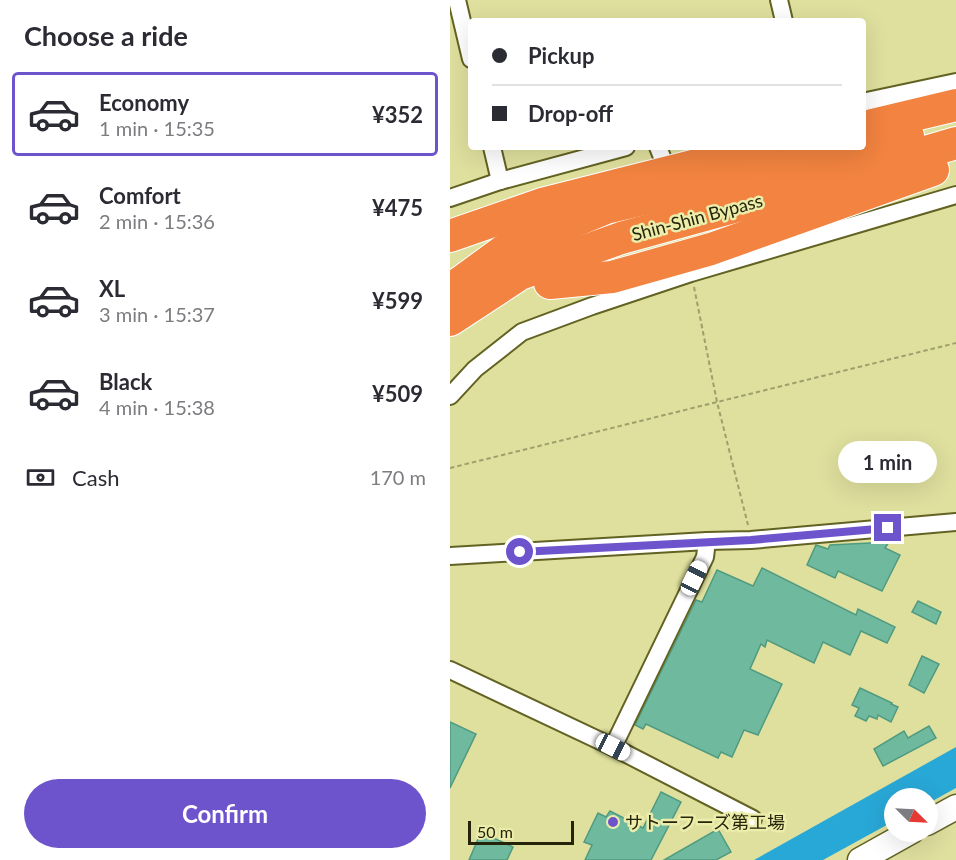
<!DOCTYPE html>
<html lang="en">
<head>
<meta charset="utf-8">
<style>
  body { margin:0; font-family:Lato,"Noto Sans JP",sans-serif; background:#f2f2f3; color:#2b2b33; height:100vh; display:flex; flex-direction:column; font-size:22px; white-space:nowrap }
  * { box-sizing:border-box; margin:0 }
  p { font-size:20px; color:#7c7c81 }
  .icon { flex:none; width:33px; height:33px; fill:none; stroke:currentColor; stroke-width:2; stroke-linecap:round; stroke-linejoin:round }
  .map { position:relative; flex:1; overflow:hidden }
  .side { display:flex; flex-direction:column; background:#fff; width:450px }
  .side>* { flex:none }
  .banner { position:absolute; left:18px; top:18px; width:398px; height:132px; border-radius:6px; box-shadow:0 6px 24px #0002; display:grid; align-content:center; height:132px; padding:0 24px; background:#fff }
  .needle { width:39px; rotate:114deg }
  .controls { position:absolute; left:434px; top:788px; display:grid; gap:12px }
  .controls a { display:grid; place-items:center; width:54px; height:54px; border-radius:50%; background:#fff; box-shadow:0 6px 24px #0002; font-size:30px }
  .scale { position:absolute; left:18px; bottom:15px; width:106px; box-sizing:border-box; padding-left:6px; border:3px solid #25240a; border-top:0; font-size:16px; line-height:21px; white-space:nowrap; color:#25240a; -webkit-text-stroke:4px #ecedab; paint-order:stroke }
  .end { position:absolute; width:27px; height:27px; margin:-14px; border:8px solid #6d53cc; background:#fff; box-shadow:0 0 0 3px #fff }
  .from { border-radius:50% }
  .bubble { position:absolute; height:42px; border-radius:21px; background:#fff; box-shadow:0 6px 24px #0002; font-size:20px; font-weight:700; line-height:42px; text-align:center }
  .car { position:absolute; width:18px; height:36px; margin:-18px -9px; border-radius:8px; box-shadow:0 0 4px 2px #0007; background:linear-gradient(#fff 24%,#345 0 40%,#fff 0 76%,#345 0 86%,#fff 0) }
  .banner b { display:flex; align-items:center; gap:21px; height:57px; font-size:22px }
  .banner b+b { border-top:2px solid #e1e1e2 }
  .banner i { width:15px; height:15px; background:#2b2b33 }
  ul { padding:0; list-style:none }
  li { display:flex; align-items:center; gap:18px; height:84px; margin:0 12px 9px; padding:0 12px; border:3px solid transparent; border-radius:6px }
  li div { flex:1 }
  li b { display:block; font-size:22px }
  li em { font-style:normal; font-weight:700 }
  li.active { border-color:#6d53cc }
  li>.icon { width:54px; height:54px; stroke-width:1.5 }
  h2 { padding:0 24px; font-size:27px; line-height:72px }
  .pay { display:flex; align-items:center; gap:15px; height:66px; padding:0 24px; font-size:22px }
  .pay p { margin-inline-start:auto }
  .button { display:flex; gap:12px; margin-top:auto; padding:12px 24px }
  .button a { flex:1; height:69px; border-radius:36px; background:#6d53cc; color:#fff; font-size:24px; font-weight:700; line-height:69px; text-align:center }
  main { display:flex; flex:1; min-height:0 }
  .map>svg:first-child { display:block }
  .water { fill:#28a8d7 }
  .building { fill:#6fba9f; stroke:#509a80; stroke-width:1.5 }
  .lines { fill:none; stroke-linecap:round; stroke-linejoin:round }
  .street-casing { stroke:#626222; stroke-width:20 }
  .secondary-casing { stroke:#626222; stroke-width:27 }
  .highway-casing { stroke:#fff; stroke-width:34 }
  .path { stroke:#9e9f6b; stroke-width:2; stroke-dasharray:4.5 3; stroke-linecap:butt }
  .street { stroke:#fff; stroke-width:16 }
  .secondary { stroke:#fff; stroke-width:24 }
  .highway { stroke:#f28340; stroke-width:32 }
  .route { stroke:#6d53cc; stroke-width:8 }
  .poi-dot { fill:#6d53cc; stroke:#ecedab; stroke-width:2 }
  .labels { text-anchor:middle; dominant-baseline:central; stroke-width:5; stroke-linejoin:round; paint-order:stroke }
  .street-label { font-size:18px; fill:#25240a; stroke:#ecedab }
  .poi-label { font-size:18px; fill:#25240a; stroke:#ecedab; text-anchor:start }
</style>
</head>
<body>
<main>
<section class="side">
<h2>Choose a ride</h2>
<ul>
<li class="active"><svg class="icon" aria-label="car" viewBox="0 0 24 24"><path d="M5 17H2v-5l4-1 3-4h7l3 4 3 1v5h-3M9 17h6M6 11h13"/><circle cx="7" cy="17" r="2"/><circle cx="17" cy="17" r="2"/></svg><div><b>Economy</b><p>1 min · 15:35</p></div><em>¥352</em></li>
<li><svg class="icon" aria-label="car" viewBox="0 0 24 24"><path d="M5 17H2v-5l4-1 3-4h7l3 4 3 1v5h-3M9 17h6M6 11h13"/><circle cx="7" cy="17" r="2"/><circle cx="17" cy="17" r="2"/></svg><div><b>Comfort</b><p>2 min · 15:36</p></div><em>¥475</em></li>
<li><svg class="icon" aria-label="car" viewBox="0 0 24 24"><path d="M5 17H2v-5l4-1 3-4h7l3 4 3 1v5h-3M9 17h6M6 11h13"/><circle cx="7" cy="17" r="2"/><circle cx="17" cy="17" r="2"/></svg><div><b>XL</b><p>3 min · 15:37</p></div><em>¥599</em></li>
<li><svg class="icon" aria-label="car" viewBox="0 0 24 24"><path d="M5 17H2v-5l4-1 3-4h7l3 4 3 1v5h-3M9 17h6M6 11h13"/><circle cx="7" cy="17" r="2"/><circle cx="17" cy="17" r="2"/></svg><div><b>Black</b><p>4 min · 15:38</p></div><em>¥509</em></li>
</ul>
<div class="pay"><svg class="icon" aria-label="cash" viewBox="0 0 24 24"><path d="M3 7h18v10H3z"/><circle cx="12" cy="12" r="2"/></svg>Cash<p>170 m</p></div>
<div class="button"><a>Confirm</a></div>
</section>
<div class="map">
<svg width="506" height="860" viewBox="0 0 506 860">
  <rect width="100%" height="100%" fill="#dfe09e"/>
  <!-- water -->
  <polygon class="water" points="506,747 506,788 477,804 477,798 444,798 444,821 373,860 304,860"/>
  <!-- building -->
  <g class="building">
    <polygon points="439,542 435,548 450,555 432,591 388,571 385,578 357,565 366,545 378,549 380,545"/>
    <polygon points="312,568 406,615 408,609 445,627 437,643 411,631 400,655 373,642 364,663 317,640 315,647 311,644 300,669 332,684 308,735 294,730 282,757 271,752 268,758 196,724 193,729 185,725 246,600 252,602 267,570 303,586"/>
    <polygon points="468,601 491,612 486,624 462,612"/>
    <polygon points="472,656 489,664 474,693 459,685"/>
    <polygon points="410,688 442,703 441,704 448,707 441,722 428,715 427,719 419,716 416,721 405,716 409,708 402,705"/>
    <polygon points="0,722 26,734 0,788"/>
    <polygon points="479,726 486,738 433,766 424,749 454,731 458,738"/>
    <polygon points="211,792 231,802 201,860 135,860 142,845 134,842 148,813 156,817 160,811 193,828"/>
    <polygon points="268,829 281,852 266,860 214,860"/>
    <polygon points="31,832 63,847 57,860 19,860"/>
  </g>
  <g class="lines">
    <!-- street casing -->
    <g class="street-casing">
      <g id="street">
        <polyline points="7,0 21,59"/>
        <polyline points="329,0 334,21"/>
        <polyline points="412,102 506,82"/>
        <polyline points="42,147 50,181"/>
        <polyline points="208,147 212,157"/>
        <polyline points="0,198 50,181 176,147"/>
        <polyline points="0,396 25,369 72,332 142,306 241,273 506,195"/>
        <polyline points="0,556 257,541 301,540 506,522"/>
        <polyline points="0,670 163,747 303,819"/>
        <polyline points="163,747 255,557 257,541"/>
      </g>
    </g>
    <!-- secondary casing -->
    <g class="secondary-casing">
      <g id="secondary">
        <polyline points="477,823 506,807"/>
        <polyline points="410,860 462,831"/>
      </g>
    </g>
    <!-- highway casing -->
    <g class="highway-casing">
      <g id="highway">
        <polyline points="422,125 506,105"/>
        <polyline points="0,236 92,204 318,147"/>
        <polyline points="100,283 162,277 261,249 483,170"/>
        <polyline points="0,290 55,250 156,208 458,136"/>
        <polyline points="0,320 70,274 171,238 353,188 506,143"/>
      </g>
    </g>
    <!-- path -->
    <g class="path">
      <polyline points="244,287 267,402 298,525"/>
      <polyline points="0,468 506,343"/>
    </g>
    <!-- street -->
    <use href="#street" class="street"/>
    <!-- secondary -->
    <use href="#secondary" class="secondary"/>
    <!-- highway -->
    <use href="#highway" class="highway"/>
  </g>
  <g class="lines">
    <!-- route -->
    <polyline class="route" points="70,552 301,540 438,528"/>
  </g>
  <!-- markers -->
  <circle class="poi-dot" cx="163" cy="822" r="6"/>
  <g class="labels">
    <!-- street labels -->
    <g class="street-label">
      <text transform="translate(247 217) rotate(-15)">Shin-Shin Bypass</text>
    </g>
    <!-- poi labels -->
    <g class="poi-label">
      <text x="175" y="822">サトーフーズ第工場</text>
    </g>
  </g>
</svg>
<div class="controls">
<a><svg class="needle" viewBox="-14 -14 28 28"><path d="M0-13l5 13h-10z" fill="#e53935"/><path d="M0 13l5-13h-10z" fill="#7c7c81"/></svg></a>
</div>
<div class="scale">50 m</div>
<i class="end from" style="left:70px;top:552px"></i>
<i class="end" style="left:438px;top:528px"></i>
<div class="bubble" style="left:388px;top:441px;width:99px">1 min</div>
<i class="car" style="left:244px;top:578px;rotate:26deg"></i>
<i class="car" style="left:163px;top:747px;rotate:117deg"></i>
<div class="banner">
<b><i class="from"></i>Pickup</b>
<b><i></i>Drop-off</b>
</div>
</div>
</main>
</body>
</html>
